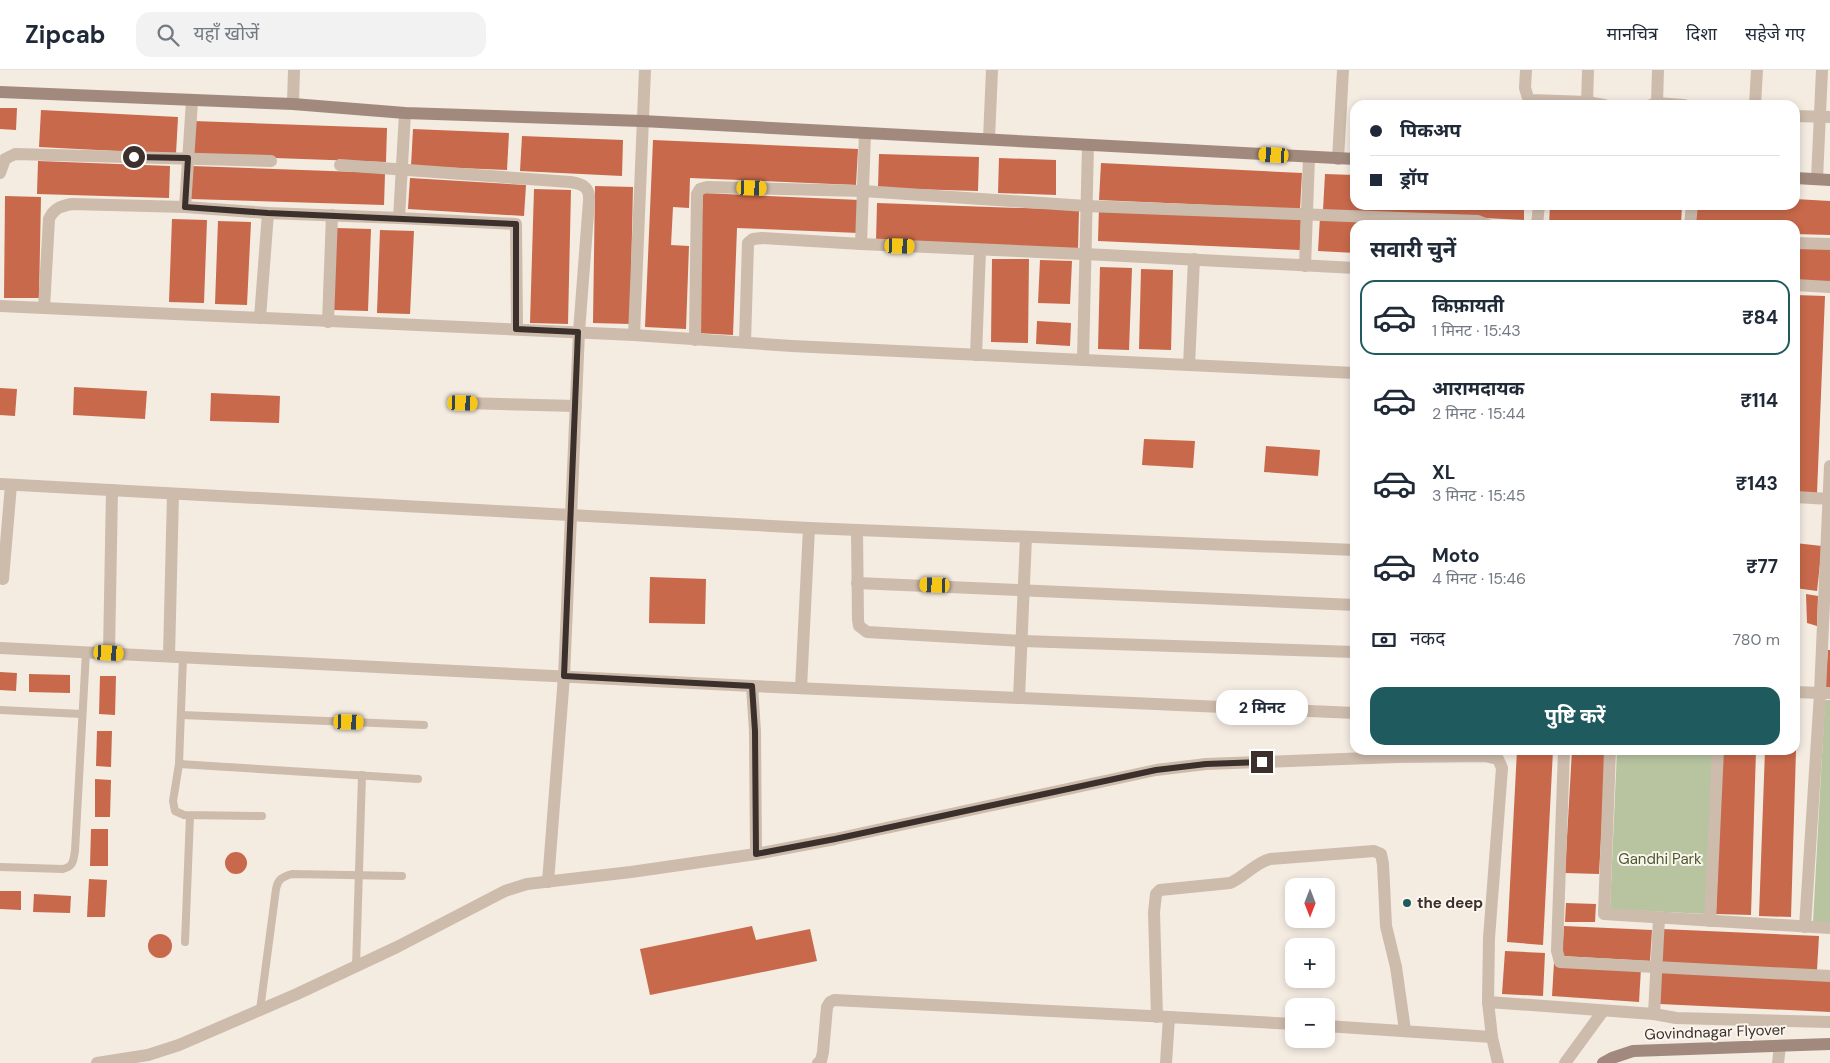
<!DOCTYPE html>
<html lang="hi">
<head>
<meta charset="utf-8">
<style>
  body { margin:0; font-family:"DM Sans","Noto Sans Devanagari",sans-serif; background:#f2f2f3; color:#1f2937; height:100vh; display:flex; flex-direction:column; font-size:19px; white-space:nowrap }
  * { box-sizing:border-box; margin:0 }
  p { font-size:16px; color:#747a83 }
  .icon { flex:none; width:28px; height:28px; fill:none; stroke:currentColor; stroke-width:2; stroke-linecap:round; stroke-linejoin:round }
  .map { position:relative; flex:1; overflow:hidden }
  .drawer { position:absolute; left:1350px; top:150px; width:450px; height:535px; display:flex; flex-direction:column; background:#fff; border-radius:15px; box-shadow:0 2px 8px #0003 }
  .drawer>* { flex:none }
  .hud { position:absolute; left:1350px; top:30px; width:450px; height:110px; border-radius:15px; box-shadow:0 2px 8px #0003; display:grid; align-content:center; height:110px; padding:0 20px; background:#fff }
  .needle { width:32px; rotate:180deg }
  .fabs { position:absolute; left:1285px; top:808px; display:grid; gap:10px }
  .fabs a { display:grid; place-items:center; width:50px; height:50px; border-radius:10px; background:#fff; box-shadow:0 2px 8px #0003; font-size:25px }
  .end { position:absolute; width:22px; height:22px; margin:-11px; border:6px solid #3b302b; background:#fff; box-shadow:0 0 0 2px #fff }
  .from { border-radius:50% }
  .bubble { position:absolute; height:35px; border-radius:15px; background:#fff; box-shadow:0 2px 8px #0003; font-size:16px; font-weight:700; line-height:35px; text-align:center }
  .car { position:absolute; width:15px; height:30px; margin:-15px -8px; border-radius:6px; box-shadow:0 0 4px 1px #0007; background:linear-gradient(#f5c518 24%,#345 0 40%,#f5c518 0 76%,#345 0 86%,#f5c518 0) }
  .hud b { display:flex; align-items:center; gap:18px; height:48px; font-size:19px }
  .hud b+b { border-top:1px solid #e0e1e3 }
  .hud i { width:12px; height:12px; background:#1f2937 }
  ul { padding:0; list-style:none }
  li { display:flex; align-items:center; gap:15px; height:75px; margin:0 10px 8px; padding:0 10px; border:2px solid transparent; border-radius:15px }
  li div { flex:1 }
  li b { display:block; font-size:19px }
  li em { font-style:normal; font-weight:700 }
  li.active { border-color:#1f5a5e }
  li>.icon { width:45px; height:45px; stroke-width:1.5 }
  h2 { padding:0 20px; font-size:22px; line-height:60px }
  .pay { display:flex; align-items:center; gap:12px; height:55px; padding:0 20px; font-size:19px }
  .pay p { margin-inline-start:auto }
  .cta { display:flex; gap:10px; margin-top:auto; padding:10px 20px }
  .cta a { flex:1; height:58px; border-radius:15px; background:#1f5a5e; color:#fff; font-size:20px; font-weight:700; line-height:58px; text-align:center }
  header { display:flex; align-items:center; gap:30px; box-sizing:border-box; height:70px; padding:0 25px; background:#fff; border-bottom:1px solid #e0e1e3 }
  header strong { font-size:24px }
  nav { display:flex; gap:28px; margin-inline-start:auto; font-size:18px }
  .search { width:350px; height:45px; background:#f2f2f3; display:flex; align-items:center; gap:12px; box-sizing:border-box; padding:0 18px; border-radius:15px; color:#747a83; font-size:19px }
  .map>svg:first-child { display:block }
  .green { fill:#b8c4a0 }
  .building { fill:#c8694b }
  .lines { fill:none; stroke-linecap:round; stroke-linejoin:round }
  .lane { stroke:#cdbbac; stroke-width:8 }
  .street { stroke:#cdbbac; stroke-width:12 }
  .secondary { stroke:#a18a7d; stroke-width:12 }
  .route { stroke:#3b302b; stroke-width:6 }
  .poi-dot { fill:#1f5a5e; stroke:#fbf5ee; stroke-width:2 }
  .labels { text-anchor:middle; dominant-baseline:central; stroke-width:4; stroke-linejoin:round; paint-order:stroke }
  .park-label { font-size:15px; fill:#4a5a2e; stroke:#fbf5ee }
  .poi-label { font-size:15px; font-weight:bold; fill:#3b302b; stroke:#fbf5ee; text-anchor:start }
  .street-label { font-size:15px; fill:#3b302b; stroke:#fbf5ee }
</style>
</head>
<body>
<header>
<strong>Zipcab</strong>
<div class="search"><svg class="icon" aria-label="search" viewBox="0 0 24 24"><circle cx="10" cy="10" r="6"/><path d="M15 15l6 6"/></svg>यहाँ खोजें</div>
<nav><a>मानचित्र</a><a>दिशा</a><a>सहेजे गए</a></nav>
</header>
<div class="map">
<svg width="1830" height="993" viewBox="0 0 1830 993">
  <rect width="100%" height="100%" fill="#f4ebe1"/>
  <!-- green -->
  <g class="green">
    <polygon points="1825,630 1830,630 1830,853 1813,852"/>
    <polygon points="1617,680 1713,680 1705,844 1610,839"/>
  </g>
  <!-- building -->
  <g class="building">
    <polygon points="0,38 17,38 16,60 0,59"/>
    <polygon points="41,40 178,47 176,84 39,77"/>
    <polygon points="194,51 387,58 386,92 192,85"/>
    <polygon points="413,59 509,63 507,100 411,96"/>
    <polygon points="522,66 623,70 622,106 520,101"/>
    <polygon points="653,70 858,79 856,115 690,108 689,138 673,137 671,175 689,176 686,259 645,257"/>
    <polygon points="879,84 979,87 978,121 878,118"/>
    <polygon points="999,88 1056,90 1056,125 998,123"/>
    <polygon points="38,91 170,96 169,128 37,124"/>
    <polygon points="1101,93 1302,103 1300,139 1099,130"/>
    <polygon points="192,96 385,103 384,135 191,129"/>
    <polygon points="1325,104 1355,105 1355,135 1524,135 1524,150 1323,140"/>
    <polygon points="410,108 526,115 524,146 408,139"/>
    <polygon points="595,116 633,117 630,254 593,253"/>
    <polygon points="534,119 571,120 568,254 530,253"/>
    <polygon points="703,123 860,130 859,163 737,158 733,265 696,263"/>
    <polygon points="5,126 41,127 39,228 4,228"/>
    <polygon points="1795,129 1830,131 1830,165 1795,164 1795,155 1695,155 1696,135 1795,135"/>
    <polygon points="877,133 1079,140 1078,179 876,172"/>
    <polygon points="1550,135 1682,135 1681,155 1631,155 1580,152 1580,155 1549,155"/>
    <polygon points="1099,137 1301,146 1300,180 1098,171"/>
    <polygon points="1320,147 1443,155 1355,155 1355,183 1318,181"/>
    <polygon points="172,149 207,150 204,233 169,232"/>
    <polygon points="218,151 251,152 247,235 215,234"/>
    <polygon points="336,158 371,159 368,241 333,240"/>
    <polygon points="380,160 414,161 410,244 377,243"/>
    <polygon points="1795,175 1830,177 1830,213 1795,211"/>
    <polygon points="992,189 1029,189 1028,273 991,272"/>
    <polygon points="1040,190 1072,191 1070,234 1038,233"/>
    <polygon points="1100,197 1132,198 1129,280 1098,279"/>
    <polygon points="1141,199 1173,200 1171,280 1139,279"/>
    <polygon points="1795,225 1825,226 1817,423 1795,422"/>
    <polygon points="1037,251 1071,253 1070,276 1036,274"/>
    <polygon points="74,317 147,321 145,349 73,345"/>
    <polygon points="0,318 17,319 15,346 0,345"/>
    <polygon points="211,323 280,326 279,353 210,351"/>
    <polygon points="1144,369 1195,371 1193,398 1142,395"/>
    <polygon points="1266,376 1320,380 1318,406 1264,402"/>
    <polygon points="1795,473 1822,476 1817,521 1795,518"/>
    <polygon points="650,507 706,509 705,554 649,553"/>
    <polygon points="1806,524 1818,526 1817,556 1807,553"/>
    <polygon points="1828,580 1830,580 1830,618 1825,618"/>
    <polygon points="0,602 17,603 16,621 0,620"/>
    <polygon points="29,604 70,605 70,623 29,622"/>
    <polygon points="100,606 116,606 115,645 99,644"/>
    <polygon points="1795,627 1798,627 1797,677 1795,677"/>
    <polygon points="97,661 112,661 111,697 96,696"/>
    <polygon points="1517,680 1553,680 1543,875 1507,872"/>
    <polygon points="1572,680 1606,680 1599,804 1565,803"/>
    <polygon points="1722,680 1756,680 1751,845 1716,844"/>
    <polygon points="1765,680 1796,680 1791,847 1759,846"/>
    <polygon points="95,709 111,710 110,747 95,747"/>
    <polygon points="91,759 108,759 108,796 90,796"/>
    <circle cx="236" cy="793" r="11"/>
    <polygon points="89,809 107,810 105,847 87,847"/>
    <polygon points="0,821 21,821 21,840 0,839"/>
    <polygon points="34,824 71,826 70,843 33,842"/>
    <polygon points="1566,833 1596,834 1595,852 1565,852"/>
    <polygon points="752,856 756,870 810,859 817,891 650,925 640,879"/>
    <polygon points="1564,856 1652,860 1650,891 1562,886"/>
    <polygon points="1662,859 1819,866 1817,900 1660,894"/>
    <circle cx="160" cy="876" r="12"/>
    <polygon points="1505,881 1545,883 1543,926 1502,924"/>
    <polygon points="1554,893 1641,898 1639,932 1552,926"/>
    <polygon points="1661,902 1830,909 1830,942 1660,934"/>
  </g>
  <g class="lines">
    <!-- lane -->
    <g class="lane">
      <polyline points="183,587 179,694 173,731 175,741 184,745 262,746"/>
      <polyline points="0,640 82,644"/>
      <polyline points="181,645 424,655"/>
      <polyline points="179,694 418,709"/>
      <path d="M0 797 63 799C74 796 73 791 75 781L86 582"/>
      <polyline points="185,872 190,746"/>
      <polyline points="356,897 362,705"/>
      <path d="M260 940 276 819C278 809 282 807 292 804L402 806"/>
    </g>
    <!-- street -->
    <g class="street">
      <polyline points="1526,0 1525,18 1528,28 1532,30 1587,32 1604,35"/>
      <polyline points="192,31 185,137 268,143 399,148"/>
      <polyline points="1657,33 1658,0"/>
      <polyline points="293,34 294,0"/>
      <polyline points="1587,35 1588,0"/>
      <polyline points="1651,35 1657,33 1684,35"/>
      <polyline points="1755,35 1757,0"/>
      <polyline points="405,43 399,148 516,154 517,259"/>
      <polyline points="1795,46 1830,47"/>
      <polyline points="989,69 992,0"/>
      <polyline points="1338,89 1343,0"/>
      <path d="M340 95 570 112C583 114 590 117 589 131L579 262 564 606 548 812"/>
      <polyline points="0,103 5,89 15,84 271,91"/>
      <polyline points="1817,109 1822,0"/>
      <polyline points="1537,155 1539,135"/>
      <polyline points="1690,155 1692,135"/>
      <polyline points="1795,173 1830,174"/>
      <polyline points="861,174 865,63"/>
      <polyline points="1305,196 1309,87"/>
      <polyline points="1795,215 1830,217"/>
      <polyline points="0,236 634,265 792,276 1355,303"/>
      <path d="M44 238 49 149C54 138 61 136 72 134L185 137"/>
      <polyline points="260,248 268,143"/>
      <polyline points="328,252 332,145"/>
      <polyline points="634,265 645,0"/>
      <polyline points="695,270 697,124 700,119 707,117 863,121 1086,136 1478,151 1488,155"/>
      <polyline points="745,272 748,173 753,169 762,168 861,174 1105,185 1355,198"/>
      <polyline points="976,285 980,180"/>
      <polyline points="1083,290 1088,75"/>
      <polyline points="1189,295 1194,189"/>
      <polyline points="463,333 576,336"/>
      <polyline points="0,414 809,458"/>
      <polyline points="1795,427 1830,429"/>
      <polyline points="857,461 858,550 859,556 867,562 1022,571 1355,582"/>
      <polyline points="0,508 3,509 11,415"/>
      <polyline points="857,513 1355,535"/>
      <polyline points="0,578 752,616 1355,643"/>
      <polyline points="109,583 112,420"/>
      <polyline points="169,586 173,424"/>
      <polyline points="752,616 755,661 756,784"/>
      <polyline points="801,618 809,458 1355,480"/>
      <polyline points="1795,622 1820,623 1830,396"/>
      <polyline points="1019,628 1026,467"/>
      <polyline points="1564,680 1557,881 1560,892 1830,906"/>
      <polyline points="1610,680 1604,844 1830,858"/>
      <polyline points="1710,851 1718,680"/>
      <polyline points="1805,857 1820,623 1830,623"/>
      <polyline points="1488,932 1654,944 1659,848"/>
      <polyline points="1654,944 1676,948 1830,952"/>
      <path d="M1157 947 1154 842 1156 824 1160 820 1230 813C1244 807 1255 793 1270 789L1374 781 1381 784 1383 794 1386 856 1396 897 1405 960"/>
      <polyline points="1326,956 1492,967"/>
      <polyline points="97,993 148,985 179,975 297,924 397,877 505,821 527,814 631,802 756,784 835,769 1156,700 1206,694 1396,687 1485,686 1498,689 1502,698 1489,868 1488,932 1492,967 1498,993"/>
      <polyline points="818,993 821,991 823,982 827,937 830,932 834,930 1169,947"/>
      <polyline points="1166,993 1169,947 1294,954"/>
      <polyline points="1565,993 1603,941"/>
      <polyline points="1778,993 1780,976"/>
    </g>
    <!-- secondary -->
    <g class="secondary">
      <polyline points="0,22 293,34 405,43 642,51 1355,89"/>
      <polyline points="1795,108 1830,110"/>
      <polyline points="1603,993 1612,988 1633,981 1830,974"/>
    </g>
  </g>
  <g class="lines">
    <!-- route -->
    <polyline class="route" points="134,87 188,88 185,137 268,143 516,154 516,259 578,262 564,606 752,616 755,661 756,784 835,769 1156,700 1206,694 1262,692"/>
  </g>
  <!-- markers -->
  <circle class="poi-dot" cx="1407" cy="833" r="5"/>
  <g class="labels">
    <!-- park labels -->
    <g class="park-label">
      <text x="1660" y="789">Gandhi Park</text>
    </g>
    <!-- poi labels -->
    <g class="poi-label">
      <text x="1417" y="833">the deep</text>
    </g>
    <!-- street labels -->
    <g class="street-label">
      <text transform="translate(1715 962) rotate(-2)">Govindnagar Flyover</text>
    </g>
  </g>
</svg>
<div class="fabs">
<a><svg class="needle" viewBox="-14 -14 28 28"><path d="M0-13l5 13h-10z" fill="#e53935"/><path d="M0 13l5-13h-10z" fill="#747a83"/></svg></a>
<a>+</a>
<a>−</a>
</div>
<i class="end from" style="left:134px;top:87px"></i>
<i class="end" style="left:1262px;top:692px"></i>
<div class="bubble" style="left:1216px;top:620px;width:92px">2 मिनट</div>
<i class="car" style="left:1274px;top:85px;rotate:273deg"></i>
<i class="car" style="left:752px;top:118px;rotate:92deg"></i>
<i class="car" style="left:900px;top:176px;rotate:92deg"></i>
<i class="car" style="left:463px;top:333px;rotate:92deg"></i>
<i class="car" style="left:935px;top:515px;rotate:272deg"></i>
<i class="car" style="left:109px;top:583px;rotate:93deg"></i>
<i class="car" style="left:349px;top:652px;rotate:92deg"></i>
<div class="hud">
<b><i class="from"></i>पिकअप</b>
<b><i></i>ड्रॉप</b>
</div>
<section class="drawer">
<h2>सवारी चुनें</h2>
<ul>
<li class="active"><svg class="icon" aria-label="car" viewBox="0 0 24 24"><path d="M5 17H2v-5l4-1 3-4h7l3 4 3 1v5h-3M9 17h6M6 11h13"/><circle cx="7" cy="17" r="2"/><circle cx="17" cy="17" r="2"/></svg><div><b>किफ़ायती</b><p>1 मिनट · 15:43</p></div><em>₹84</em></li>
<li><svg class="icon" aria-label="car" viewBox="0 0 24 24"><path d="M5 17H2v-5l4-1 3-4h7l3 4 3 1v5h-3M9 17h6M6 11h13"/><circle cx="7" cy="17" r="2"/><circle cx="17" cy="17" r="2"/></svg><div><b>आरामदायक</b><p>2 मिनट · 15:44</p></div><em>₹114</em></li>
<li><svg class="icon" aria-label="car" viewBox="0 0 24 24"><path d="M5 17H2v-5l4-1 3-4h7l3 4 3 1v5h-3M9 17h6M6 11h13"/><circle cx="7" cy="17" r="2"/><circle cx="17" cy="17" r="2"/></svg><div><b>XL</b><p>3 मिनट · 15:45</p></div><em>₹143</em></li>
<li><svg class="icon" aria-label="car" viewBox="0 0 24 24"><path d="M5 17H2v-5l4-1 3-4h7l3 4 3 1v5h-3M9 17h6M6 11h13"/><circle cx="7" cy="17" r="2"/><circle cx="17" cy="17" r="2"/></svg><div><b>Moto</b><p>4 मिनट · 15:46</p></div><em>₹77</em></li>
</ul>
<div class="pay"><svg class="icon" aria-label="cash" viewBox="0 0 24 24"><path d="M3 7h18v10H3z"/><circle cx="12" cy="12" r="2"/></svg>नकद<p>780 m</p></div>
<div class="cta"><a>पुष्टि करें</a></div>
</section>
</div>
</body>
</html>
